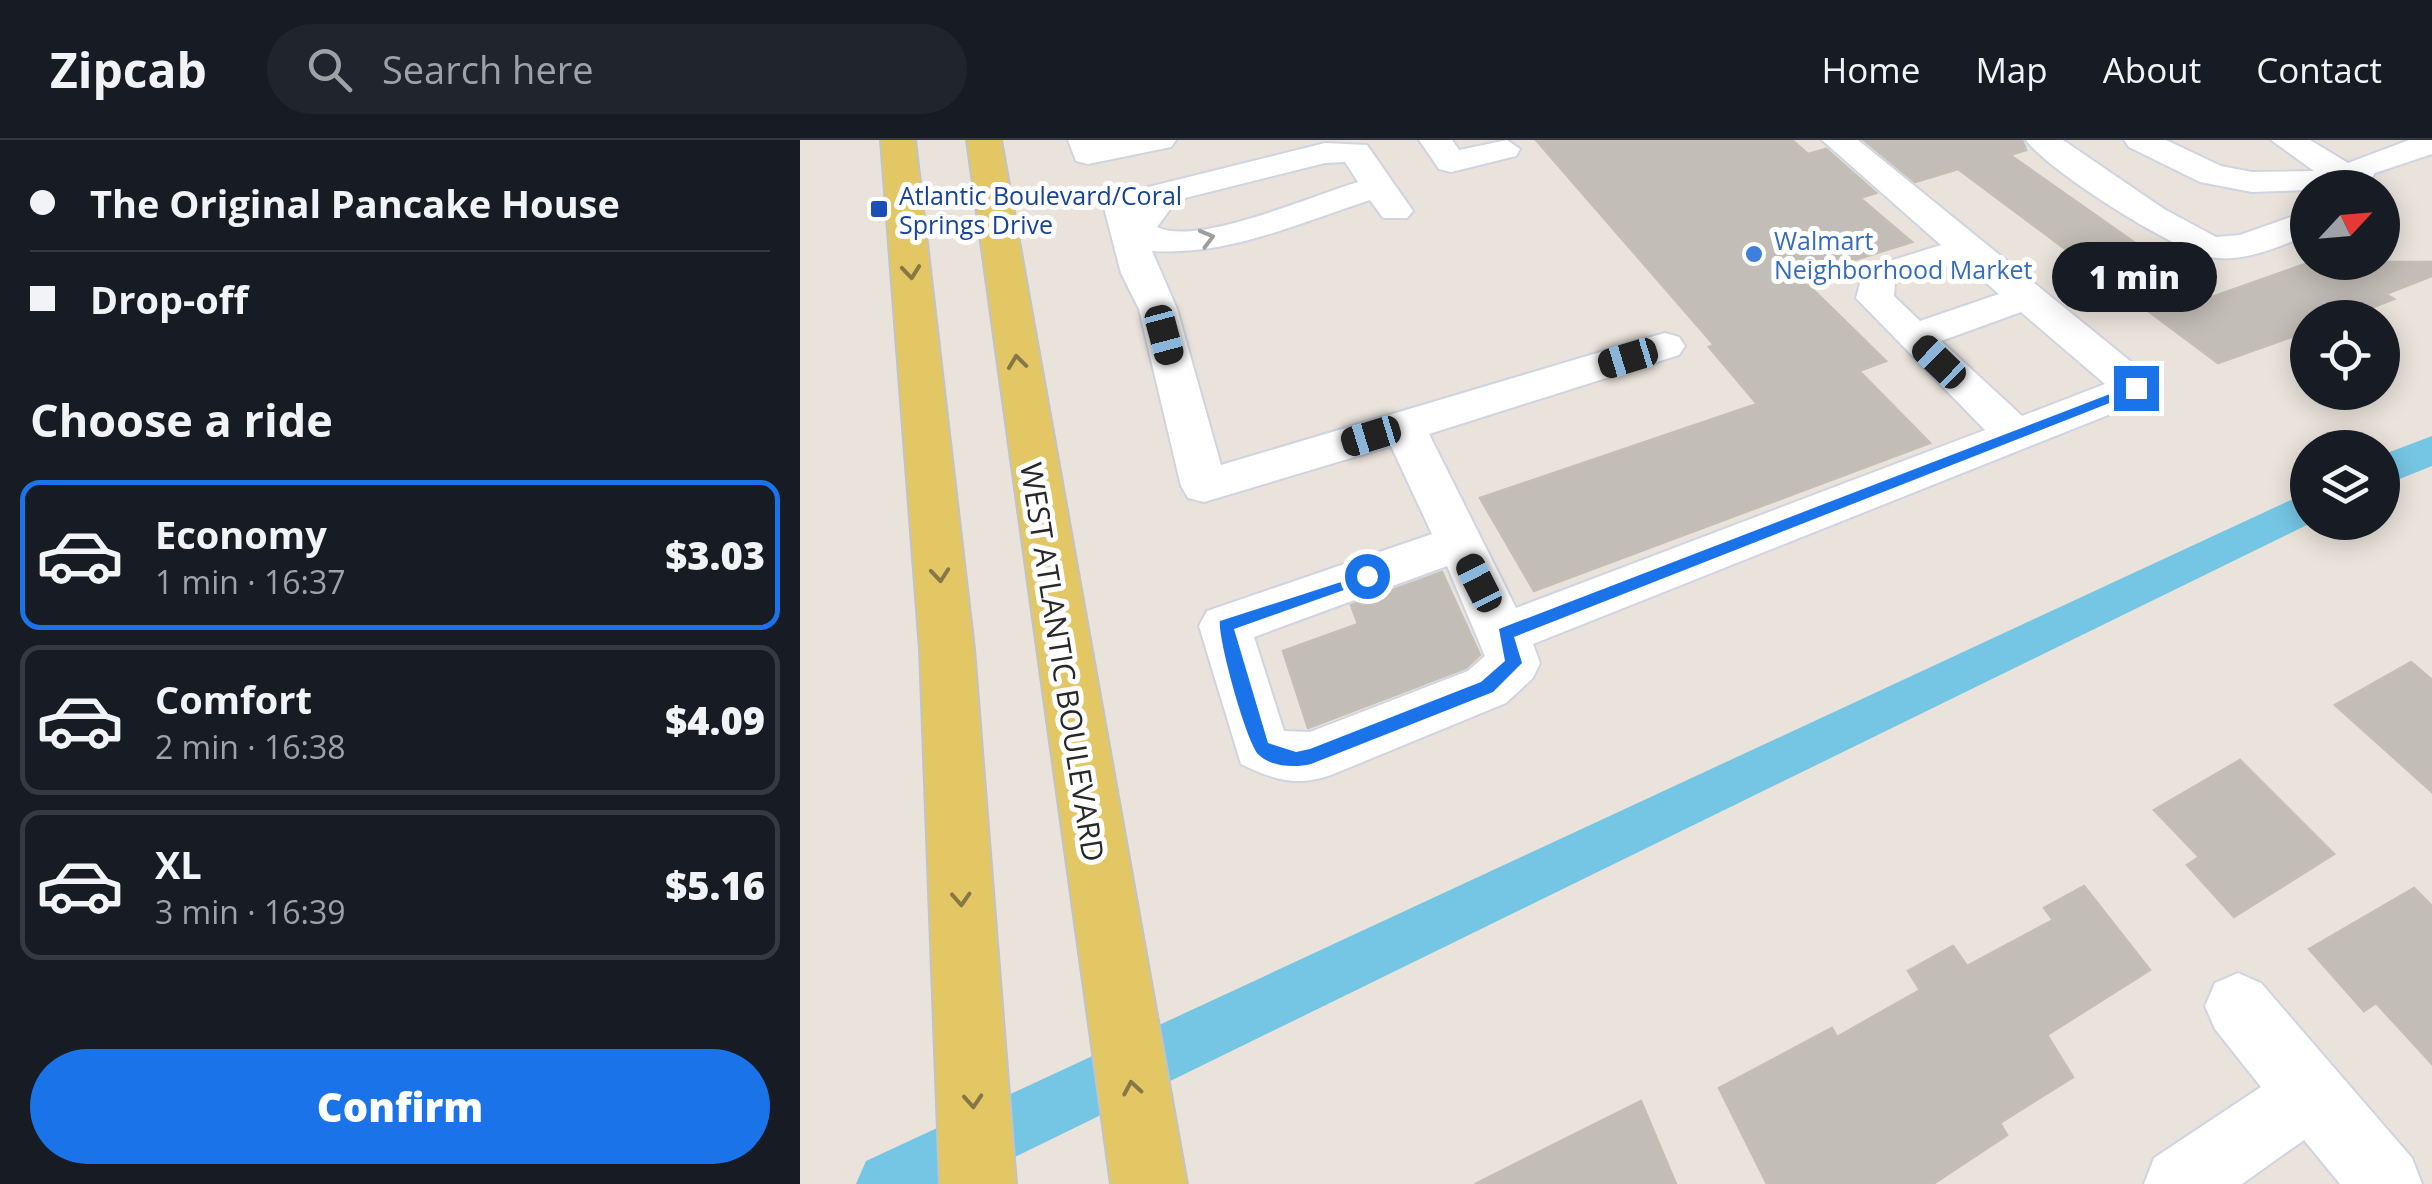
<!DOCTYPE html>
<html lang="en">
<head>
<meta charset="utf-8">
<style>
  body { margin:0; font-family:"Open Sans",sans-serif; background:#20242c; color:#f1f3f6; height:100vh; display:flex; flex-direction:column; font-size:38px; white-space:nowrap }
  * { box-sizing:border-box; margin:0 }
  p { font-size:32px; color:#9ea1a6 }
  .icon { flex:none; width:55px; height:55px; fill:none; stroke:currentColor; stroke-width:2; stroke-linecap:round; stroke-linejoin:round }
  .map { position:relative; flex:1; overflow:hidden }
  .details { display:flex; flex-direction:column; background:#171b24; width:800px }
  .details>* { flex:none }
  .hud { display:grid; align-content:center; height:220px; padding:0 30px; background:#171b24 }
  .needle { width:65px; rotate:64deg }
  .fabs { position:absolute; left:1490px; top:30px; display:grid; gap:20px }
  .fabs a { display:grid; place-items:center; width:110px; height:110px; border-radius:50%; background:#171b24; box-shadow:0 5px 25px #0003; font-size:50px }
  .end { position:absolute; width:45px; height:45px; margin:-22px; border:12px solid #1a73e8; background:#fff; box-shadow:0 0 0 5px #fff }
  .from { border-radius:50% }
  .bubble { position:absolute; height:70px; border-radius:35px; background:#171b24; box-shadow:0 5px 25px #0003; font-size:32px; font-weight:800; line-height:70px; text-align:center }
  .car { position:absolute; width:30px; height:60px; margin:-30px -15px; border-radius:12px; box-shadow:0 0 8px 2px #0007; background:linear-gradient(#222 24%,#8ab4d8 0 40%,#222 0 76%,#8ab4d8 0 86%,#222 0) }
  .hud b { display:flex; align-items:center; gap:35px; height:95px; font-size:38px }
  .hud b+b { border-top:2px solid #363941 }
  .hud i { width:25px; height:25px; background:#f1f3f6 }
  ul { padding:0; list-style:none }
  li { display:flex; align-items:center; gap:30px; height:150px; margin:0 20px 15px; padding:0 10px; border:5px solid #363941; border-radius:20px }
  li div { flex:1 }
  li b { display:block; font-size:38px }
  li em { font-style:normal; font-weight:800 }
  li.selected { border-color:#1a73e8 }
  li>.icon { width:90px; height:90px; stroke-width:1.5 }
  h2 { padding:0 30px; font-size:45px; line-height:120px }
  .primary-button { display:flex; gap:20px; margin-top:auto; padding:20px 30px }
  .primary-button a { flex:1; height:115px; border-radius:60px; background:#1a73e8; color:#fff; font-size:40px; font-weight:800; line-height:115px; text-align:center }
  header { display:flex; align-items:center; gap:60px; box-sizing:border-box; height:140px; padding:0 50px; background:#171b24; border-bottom:2px solid #363941 }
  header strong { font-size:48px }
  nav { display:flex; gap:55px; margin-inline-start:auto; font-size:35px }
  .search { width:700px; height:90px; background:#20242c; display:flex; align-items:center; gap:25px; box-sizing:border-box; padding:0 35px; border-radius:55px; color:#9ea1a6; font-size:38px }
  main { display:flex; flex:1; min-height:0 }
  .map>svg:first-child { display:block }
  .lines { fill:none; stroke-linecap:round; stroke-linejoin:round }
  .canal { fill:#75c6e4; fill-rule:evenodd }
  .building { fill:#c2bdb6; stroke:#c4bfb5; stroke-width:2.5 }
  .minor-casing { stroke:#d0d3e0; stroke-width:4 }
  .major-casing { stroke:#c3c3c3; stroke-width:4 }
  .minor { fill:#fff; fill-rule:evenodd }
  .major { fill:#e4c765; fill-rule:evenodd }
  .oneway { stroke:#9e9e9e }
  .oneway2 { stroke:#867846 }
  .route { fill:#1a73e8 }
  .transit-dot { fill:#1a4fb4; stroke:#fff; stroke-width:4 }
  .shop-dot { fill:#3f7fe0; stroke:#fff; stroke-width:4 }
  .labels { text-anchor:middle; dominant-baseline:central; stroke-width:10; stroke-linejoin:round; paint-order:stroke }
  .far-transit-label { font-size:25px; fill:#164399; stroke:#fff; text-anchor:start }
  .far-shop-label { font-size:25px; fill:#366cbe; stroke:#fff; text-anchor:start }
  .street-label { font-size:30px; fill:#282828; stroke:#fff }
</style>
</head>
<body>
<header>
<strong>Zipcab</strong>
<div class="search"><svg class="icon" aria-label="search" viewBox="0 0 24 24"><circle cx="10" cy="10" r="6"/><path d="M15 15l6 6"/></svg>Search here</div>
<nav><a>Home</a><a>Map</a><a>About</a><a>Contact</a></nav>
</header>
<main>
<section class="details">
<div class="hud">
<b><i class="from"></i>The Original Pancake House</b>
<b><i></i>Drop-off</b>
</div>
<h2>Choose a ride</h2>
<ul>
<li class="selected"><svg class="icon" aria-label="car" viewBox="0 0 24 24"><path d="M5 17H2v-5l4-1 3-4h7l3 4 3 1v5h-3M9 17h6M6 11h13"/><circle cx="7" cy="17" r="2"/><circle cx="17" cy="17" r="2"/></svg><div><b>Economy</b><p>1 min · 16:37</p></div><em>$3.03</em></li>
<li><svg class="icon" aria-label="car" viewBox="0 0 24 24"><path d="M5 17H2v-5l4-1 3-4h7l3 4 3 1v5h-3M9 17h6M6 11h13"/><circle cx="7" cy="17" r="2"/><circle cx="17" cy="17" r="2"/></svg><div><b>Comfort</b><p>2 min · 16:38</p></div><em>$4.09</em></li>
<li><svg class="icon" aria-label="car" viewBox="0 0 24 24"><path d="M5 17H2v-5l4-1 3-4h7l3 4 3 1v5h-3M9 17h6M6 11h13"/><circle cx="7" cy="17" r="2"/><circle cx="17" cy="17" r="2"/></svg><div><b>XL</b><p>3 min · 16:39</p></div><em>$5.16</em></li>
</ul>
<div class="primary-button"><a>Confirm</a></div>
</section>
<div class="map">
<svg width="1632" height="1044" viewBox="0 0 1632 1044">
  <rect width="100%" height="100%" fill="#e9e3db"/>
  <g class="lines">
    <!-- canal -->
    <g class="canal">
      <polygon points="1632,296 1632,326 1582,346 1582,315"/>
      <polygon points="1508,352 1508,382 1513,382 160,1044 56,1044 66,1021"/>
    </g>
  </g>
  <!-- building -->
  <g class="building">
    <polygon points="736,0 992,0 1008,14 1026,9 1076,53 1060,58 1112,102 1000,137 1086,221 1059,231 1130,303 734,451 680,358 957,264 909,207 914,205"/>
    <polygon points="1064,0 1222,0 1226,10 1210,15 1412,157 1511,122 1632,122 1632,136 1586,154 1594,159 1545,178 1508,178 1508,191 1418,223 1158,29 1115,42"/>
    <polygon points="642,432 680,515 666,528 508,588 483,511 558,484 551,465"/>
    <polygon points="1611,522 1632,540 1632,652 1535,565"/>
    <polygon points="1440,620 1534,714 1434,777 1387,725 1399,717 1354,670"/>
    <polygon points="1284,746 1350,830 1247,895 1273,937 1200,983 1207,995 1133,1044 967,1044 919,948 1032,888 1037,897 1120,850 1108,831 1153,806 1167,826 1253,780 1244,768"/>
    <polygon points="1614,748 1632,766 1632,924 1576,863 1564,871 1509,809"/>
    <polygon points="841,961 876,1044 675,1044"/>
  </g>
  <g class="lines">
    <!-- minor casing -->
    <g class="minor-casing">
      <g id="minor">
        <polygon points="268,0 376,0 371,7 288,24 276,21"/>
        <polygon points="619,0 652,0 659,10 707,0 720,9 716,16 651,32 639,29"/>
        <path d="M1022 0H1058L1351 238 1357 248 1351 258 733 504 740 523 733 538 706 563 531 635C496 647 474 640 441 624L399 486 407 471 632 394 591 306 404 362 388 358 381 346 339 169 321 133 303 64 308 57 525 3 567 5 613 71 607 78H583L570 60C498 83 430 116 352 111L377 169 421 325 851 197 865 193 879 197 885 206 879 215 629 294 716 468 1185 290 1056 158 1064 129 1141 105ZM545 22 558 42C514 55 396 107 357 87L377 60 525 23ZM1162 122 1199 154 1120 181 1094 156 1095 143ZM1221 172 1305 244 1222 276 1141 201ZM647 426 685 516 668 531 510 592 484 591 454 497Z"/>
        <path d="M1226 0H1263L1364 69 1416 97 1440 95 1508 71V95C1480 106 1448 121 1417 118 1381 116 1247 30 1226 0Z"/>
        <polygon points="1324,0 1366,0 1421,26 1452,32 1514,31 1471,0 1510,0 1548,23 1609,0 1632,0 1632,14 1575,33 1565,48 1452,52 1400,42 1329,7"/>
        <polygon points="1438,833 1461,843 1612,1018 1622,1044 1540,1044 1504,1000 1442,1044 1344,1044 1354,1018 1461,947 1415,889 1405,866 1415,843"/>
      </g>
    </g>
    <!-- major casing -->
    <g class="major-casing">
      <g id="major">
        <polygon points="81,0 115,0 174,509 216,1044 140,1044 120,509"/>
        <polygon points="167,0 201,0 387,1044 311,1044"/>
      </g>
    </g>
    <!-- minor -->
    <use href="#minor" class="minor"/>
    <!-- major -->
    <use href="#major" class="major"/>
  </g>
  <!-- one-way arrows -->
  <defs><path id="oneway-chevron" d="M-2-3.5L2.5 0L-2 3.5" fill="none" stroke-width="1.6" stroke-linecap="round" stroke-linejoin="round" transform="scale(2.5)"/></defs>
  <use class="oneway" href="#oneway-chevron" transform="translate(407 98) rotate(-15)"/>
  <g class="oneway2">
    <use href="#oneway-chevron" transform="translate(111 132) rotate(84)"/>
    <use href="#oneway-chevron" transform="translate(217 222) rotate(-97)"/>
    <use href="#oneway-chevron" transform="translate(140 435) rotate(85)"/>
    <use href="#oneway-chevron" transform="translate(161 759) rotate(87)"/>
    <use href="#oneway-chevron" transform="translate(332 948) rotate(-100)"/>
    <use href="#oneway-chevron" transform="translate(173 961) rotate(86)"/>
  </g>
  <!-- route -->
  <path class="route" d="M1336 244 1340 251 714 497 722 523 693 552 511 624C495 628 472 627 459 615 447 605 417 496 420 481L572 432V440L434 489 468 603 496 612 510 609 681 542 705 521 699 489Z"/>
  <!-- markers -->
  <rect class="transit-dot" x="69" y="59" width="20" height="20" rx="5"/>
  <circle class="shop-dot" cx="954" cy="114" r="10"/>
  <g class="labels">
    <!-- far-transit labels -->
    <g class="far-transit-label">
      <text x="99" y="55">Atlantic Boulevard/Coral<tspan x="99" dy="29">Springs Drive</tspan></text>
    </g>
    <!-- far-shop labels -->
    <g class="far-shop-label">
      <text x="974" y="100">Walmart<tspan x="974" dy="29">Neighborhood Market</tspan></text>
    </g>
    <!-- street labels -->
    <g class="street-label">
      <text transform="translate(263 522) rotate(81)">WEST ATLANTIC BOULEVARD</text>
    </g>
  </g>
</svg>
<div class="fabs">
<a><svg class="needle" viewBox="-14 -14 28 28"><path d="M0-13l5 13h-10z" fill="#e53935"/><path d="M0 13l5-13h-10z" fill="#9ea1a6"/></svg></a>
<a><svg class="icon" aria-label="locate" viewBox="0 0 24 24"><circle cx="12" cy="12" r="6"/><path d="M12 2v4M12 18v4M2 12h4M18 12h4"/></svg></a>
<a><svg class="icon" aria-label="layers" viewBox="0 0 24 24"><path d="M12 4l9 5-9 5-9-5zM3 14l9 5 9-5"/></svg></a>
</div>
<i class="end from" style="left:567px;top:436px"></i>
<i class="end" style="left:1336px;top:248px"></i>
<div class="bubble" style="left:1252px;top:102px;width:165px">1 min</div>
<i class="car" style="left:364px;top:195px;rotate:165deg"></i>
<i class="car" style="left:828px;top:218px;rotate:253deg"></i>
<i class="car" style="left:1139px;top:222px;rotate:314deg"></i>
<i class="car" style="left:571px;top:296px;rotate:253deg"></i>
<i class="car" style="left:679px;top:443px;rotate:333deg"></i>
</div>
</main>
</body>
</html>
